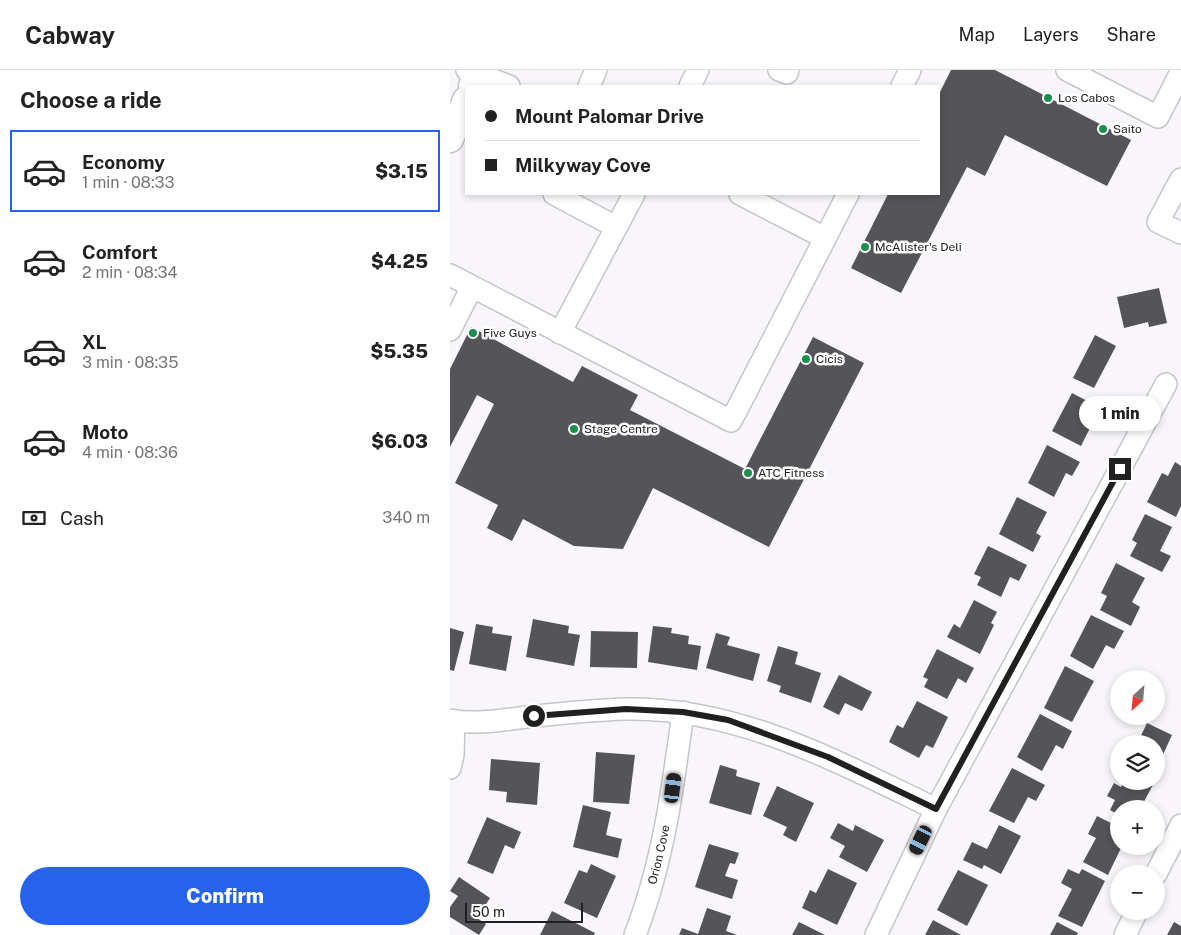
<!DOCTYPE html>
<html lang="en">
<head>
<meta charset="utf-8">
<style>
  body { margin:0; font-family:"Public Sans",sans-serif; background:#f6f6f6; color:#222; height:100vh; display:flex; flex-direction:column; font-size:19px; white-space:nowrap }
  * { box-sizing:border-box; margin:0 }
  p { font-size:16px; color:#767676 }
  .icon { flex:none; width:28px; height:28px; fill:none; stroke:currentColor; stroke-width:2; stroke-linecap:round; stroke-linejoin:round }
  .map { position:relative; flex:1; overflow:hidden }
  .sheet { display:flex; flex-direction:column; background:#fff; width:450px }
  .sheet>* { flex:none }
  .hud { position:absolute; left:15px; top:15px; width:475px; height:110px; border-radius:0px; box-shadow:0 2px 8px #0003; display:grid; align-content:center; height:110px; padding:0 20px; background:#fff }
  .needle { width:32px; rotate:206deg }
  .buttons { position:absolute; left:660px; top:600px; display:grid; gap:10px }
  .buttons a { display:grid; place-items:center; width:55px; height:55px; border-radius:50%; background:#fff; box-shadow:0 2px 8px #0003; font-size:25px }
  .scale { position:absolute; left:15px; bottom:12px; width:118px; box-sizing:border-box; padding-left:5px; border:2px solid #212021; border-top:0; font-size:14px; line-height:18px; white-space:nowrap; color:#212021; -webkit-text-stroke:4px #fff; paint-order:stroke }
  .end { position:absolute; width:22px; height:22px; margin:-11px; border:6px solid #212021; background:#fff; box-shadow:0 0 0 2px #fff }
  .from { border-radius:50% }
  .bubble { position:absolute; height:35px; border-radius:18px; background:#fff; box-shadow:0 2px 8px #0003; font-size:16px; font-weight:800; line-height:35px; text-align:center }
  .car { position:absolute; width:15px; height:30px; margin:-15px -8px; border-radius:6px; box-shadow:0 0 4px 1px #0007; background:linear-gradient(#222 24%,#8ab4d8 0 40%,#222 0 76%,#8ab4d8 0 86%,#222 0) }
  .hud b { display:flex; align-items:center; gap:18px; height:48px; font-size:19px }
  .hud b+b { border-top:1px solid #e0e0e0 }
  .hud i { width:12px; height:12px; background:#222 }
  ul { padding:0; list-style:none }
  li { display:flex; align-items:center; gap:15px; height:82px; margin:0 10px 8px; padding:0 10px; border:2px solid transparent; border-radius:0px }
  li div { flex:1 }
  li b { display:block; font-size:19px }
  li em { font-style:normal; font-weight:800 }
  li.selected { border-color:#2563eb }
  li>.icon { width:45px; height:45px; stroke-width:1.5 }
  h2 { padding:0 20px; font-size:22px; line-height:60px }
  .pay { display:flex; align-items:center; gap:12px; height:55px; padding:0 20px; font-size:19px }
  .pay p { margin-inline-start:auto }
  .button { display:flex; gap:10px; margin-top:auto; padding:10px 20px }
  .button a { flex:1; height:58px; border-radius:30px; background:#2563eb; color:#fff; font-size:20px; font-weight:800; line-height:58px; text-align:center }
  header { display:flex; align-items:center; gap:30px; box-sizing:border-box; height:70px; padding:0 25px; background:#fff; border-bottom:1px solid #e0e0e0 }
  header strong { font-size:24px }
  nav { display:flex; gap:28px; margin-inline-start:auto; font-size:18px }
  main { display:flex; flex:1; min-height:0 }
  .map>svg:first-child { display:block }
  .building { fill:#555458 }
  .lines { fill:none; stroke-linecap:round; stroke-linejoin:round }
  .minor-casing { stroke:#c6c5c9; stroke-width:24 }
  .major-casing { stroke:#c6c5c9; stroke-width:29 }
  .minor { stroke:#fff; stroke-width:21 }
  .major { stroke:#fff; stroke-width:26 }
  .route { stroke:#212021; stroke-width:6 }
  .poi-dot { fill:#19914c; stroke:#fff; stroke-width:2 }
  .labels { text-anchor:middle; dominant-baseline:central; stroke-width:5; stroke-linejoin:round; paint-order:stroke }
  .poi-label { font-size:12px; fill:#212021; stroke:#fff; text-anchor:start }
  .street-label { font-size:12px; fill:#212021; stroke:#fff }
</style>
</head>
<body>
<header>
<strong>Cabway</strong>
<nav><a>Map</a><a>Layers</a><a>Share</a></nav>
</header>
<main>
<section class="sheet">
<h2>Choose a ride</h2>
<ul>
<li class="selected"><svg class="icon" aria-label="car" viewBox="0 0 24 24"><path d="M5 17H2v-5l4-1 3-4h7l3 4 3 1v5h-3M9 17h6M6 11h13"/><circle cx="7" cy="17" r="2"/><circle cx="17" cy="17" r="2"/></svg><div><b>Economy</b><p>1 min · 08:33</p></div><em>$3.15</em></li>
<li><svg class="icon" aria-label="car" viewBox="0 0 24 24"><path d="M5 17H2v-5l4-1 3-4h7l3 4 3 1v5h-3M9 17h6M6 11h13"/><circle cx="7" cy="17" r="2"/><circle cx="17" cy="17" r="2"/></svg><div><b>Comfort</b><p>2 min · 08:34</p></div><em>$4.25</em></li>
<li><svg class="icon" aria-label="car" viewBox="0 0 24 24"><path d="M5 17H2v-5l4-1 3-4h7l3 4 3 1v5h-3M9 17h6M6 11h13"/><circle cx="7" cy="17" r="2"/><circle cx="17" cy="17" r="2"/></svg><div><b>XL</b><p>3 min · 08:35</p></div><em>$5.35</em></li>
<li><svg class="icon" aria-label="car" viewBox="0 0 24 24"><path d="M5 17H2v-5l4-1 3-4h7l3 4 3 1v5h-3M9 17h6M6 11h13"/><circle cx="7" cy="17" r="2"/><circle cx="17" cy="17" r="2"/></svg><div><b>Moto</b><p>4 min · 08:36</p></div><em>$6.03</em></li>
</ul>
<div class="pay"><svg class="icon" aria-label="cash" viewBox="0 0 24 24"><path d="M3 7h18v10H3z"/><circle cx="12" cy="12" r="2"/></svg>Cash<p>340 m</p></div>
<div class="button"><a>Confirm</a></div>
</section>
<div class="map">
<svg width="731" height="865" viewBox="0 0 731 865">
  <rect width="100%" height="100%" fill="#f8f6fa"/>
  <!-- building -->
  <g class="building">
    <polygon points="501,0 545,0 681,70 657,116 555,65 535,106 517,97 451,223 401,198 438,124 489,124 489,24"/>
    <polygon points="709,218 717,253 699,257 698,252 674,258 667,227"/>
    <polygon points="21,257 123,312 132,296 188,325 180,340 295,399 363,267 414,293 319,477 203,418 173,479 124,476 73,449 62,471 37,458 48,435 5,413 44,334 27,325 0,377 0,299"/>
    <polygon points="645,265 666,276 644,318 623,308"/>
    <polygon points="622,323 656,341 648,357 642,354 631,376 602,361"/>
    <polygon points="597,375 630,392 622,406 616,403 604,427 578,413"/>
    <polygon points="725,392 731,396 731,436 726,447 697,432 712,403 718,406"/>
    <polygon points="567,427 597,442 586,463 591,466 583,482 549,464"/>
    <polygon points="695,444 722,457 710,481 721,486 712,502 680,486 687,473 682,470"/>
    <polygon points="538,476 577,495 569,511 560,507 551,527 527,515 531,507 524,504"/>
    <polygon points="666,493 695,508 682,532 690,537 681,556 650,540 657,526 651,523"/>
    <polygon points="524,530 547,542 541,553 544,555 530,584 497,567 504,554 510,558"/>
    <polygon points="641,545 674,561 664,579 656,575 643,599 620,586"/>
    <polygon points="83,549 119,556 118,563 130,565 124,596 76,587"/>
    <polygon points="26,554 43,557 42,563 62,566 56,601 19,594"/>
    <polygon points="203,556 222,558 221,563 239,566 238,574 251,576 247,600 198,592"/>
    <polygon points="0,558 14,562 4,601 0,600"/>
    <polygon points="141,561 188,562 187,598 140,597"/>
    <polygon points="266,563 280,567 277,575 310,584 303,611 256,598"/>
    <polygon points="328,576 348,582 345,594 371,603 361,633 329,622 331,616 317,611"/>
    <polygon points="487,579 524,598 516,613 508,608 497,629 474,617 478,609 473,607"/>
    <polygon points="615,596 644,611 622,652 594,638"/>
    <polygon points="389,605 422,622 412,641 395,633 389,645 373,637"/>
    <polygon points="467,631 498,647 483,678 476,675 469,688 439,672 447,655 453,658"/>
    <polygon points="590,644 622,661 613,679 606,675 592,701 567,687"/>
    <polygon points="697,653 722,665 706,700 706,674 687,674"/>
    <polygon points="146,682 185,685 179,734 143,732"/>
    <polygon points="41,689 90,693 87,735 56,732 57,722 39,720"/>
    <polygon points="270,695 287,700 286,706 310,713 301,745 259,733"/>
    <polygon points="562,698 595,715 586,731 578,727 564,753 539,741"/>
    <polygon points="674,711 705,711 690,739 669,739 669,745 660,740 665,730 657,726 664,713 671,717"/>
    <polygon points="327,716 364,733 346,772 333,765 337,757 313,746"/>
    <polygon points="133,735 161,742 156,765 172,769 168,788 123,777"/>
    <polygon points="647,746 669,757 669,776 672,776 658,805 633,792 646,768 638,764"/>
    <polygon points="37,747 71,762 64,779 55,775 43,804 17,793"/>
    <polygon points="388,753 403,761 405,755 434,770 417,802 389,787 395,776 380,768"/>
    <polygon points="549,755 571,766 551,804 534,795 532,799 513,790 522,772 537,779"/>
    <polygon points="259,774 289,783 285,794 280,793 275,806 288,810 282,829 245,817"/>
    <polygon points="141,794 166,806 147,848 114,833 129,800 137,803"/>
    <polygon points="378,799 407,813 387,855 352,838 360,820 366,823"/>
    <polygon points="618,799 629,804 632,799 655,811 632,857 608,846 622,819 611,813"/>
    <polygon points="508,800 538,815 517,856 487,840"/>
    <polygon points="9,807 40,828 27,848 36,854 29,865 0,847 0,837 8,826 0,821"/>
    <polygon points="257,838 281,846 276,861 287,865 229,865 232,858 248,864"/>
    <polygon points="102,841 145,863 144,865 90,865"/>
    <polygon points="483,850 511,865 475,865"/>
    <polygon points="349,852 375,865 342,865"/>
    <polygon points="607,852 628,863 627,865 600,865"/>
    <polygon points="724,852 731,856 731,865 717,865"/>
  </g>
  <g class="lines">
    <!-- minor casing -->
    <g class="minor-casing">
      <g id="minor">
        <polyline points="17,0 59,16"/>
        <polyline points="329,0 337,3 338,0"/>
        <polyline points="617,0 708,47 731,2"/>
        <polyline points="139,16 146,0"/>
        <polyline points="240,16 248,0"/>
        <polyline points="452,16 460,0"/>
        <polyline points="731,109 708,152 731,163"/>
        <polyline points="104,124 166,157"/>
        <polyline points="290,124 375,168"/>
        <polyline points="0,205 281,351 398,124"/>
        <polyline points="0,260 22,217"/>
        <polyline points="110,263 184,124"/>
        <path d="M0 650C24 655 52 650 76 647 108 644 141 640 174 639 286 636 388 692 486 739"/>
        <polyline points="0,698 3,685 4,651"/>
        <polyline points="706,804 731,755"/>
        <path id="s1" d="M185 865C213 793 223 718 233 642"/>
        <polyline points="426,865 486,739 716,314"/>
        <polyline points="675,865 687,841"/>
      </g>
    </g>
    <!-- major casing -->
    <g class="major-casing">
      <g id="major">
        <polyline points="22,16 29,0"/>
        <polyline points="0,69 16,30"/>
      </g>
    </g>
    <!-- minor -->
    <use href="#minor" class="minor"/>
    <!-- major -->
    <use href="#major" class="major"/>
  </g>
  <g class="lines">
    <!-- route -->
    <polyline class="route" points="84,646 176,639 233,642 278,650 378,687 486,739 670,399"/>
  </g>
  <!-- markers -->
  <g class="poi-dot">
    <circle cx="598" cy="28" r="5"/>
    <circle cx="653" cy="59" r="5"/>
    <circle cx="415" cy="177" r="5"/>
    <circle cx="23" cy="263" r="5"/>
    <circle cx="356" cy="289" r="5"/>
    <circle cx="124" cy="359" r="5"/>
    <circle cx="298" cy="403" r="5"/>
  </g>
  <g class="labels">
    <!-- poi labels -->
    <g class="poi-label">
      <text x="608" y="28">Los Cabos</text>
      <text x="663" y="59">Saito</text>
      <text x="425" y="177">McAlister's Deli</text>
      <text x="33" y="263">Five Guys</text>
      <text x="366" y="289">Cicis</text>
      <text x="134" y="359">Stage Centre</text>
      <text x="308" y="403">ATC Fitness</text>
    </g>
    <!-- street labels -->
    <g class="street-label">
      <text stroke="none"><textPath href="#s1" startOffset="84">Orion Cove</textPath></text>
    </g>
  </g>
</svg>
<div class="buttons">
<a><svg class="needle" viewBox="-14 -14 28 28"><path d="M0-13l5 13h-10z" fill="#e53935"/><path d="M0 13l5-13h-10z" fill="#767676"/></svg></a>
<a><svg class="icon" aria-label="layers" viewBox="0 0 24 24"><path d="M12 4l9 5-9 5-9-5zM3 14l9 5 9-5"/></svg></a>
<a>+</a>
<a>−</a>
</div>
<div class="scale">50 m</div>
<i class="end from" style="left:84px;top:646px"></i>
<i class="end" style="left:670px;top:399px"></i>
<div class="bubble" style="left:629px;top:326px;width:82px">1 min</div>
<i class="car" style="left:223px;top:718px;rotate:7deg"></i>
<i class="car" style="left:471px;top:770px;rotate:206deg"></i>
<div class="hud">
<b><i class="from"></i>Mount Palomar Drive</b>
<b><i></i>Milkyway Cove</b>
</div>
</div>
</main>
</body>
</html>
